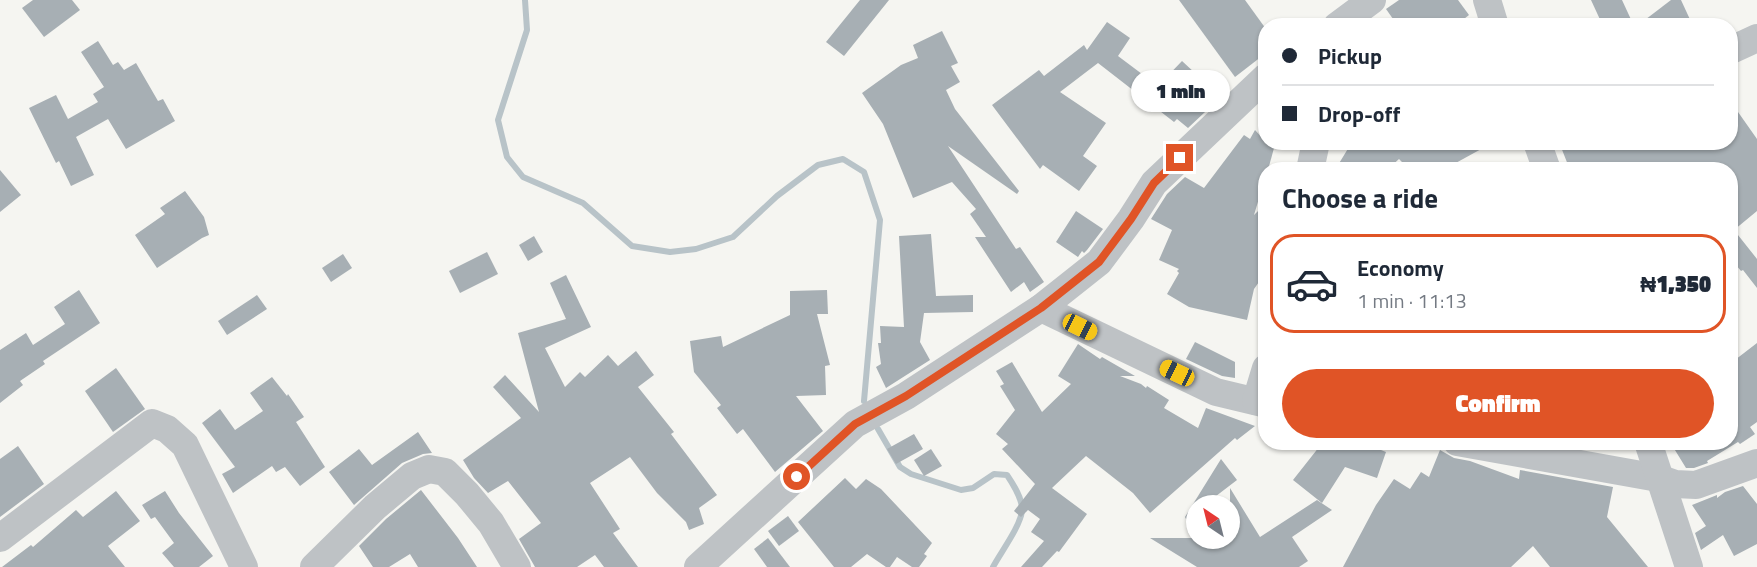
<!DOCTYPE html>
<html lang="en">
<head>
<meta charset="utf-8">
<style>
  body { margin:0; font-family:"Titillium Web",sans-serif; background:#f2f2f3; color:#1f2937; height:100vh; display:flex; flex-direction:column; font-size:22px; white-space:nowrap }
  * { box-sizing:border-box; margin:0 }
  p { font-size:20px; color:#747a83 }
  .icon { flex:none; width:33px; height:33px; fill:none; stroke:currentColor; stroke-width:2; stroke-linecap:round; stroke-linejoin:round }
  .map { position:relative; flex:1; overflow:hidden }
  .side { position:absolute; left:1258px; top:162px; width:480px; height:288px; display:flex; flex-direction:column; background:#fff; border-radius:24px; box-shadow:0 2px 4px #0004 }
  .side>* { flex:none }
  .hud { position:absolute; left:1258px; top:18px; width:480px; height:132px; border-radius:24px; box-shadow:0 2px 4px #0004; display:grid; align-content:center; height:132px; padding:0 24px; background:#fff }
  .needle { width:39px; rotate:325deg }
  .fabs { position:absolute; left:1186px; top:495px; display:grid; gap:12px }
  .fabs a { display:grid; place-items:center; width:54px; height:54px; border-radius:50%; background:#fff; box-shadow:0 2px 4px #0004; font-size:30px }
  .end { position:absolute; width:27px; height:27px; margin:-14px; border:8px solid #e05426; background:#fff; box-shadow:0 0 0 3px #fff }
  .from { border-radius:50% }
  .bubble { position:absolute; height:42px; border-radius:21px; background:#fff; box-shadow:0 2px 4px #0004; font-size:20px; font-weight:800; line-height:42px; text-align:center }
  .car { position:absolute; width:18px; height:36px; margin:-18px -9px; border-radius:8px; box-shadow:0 0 4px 2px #0007; background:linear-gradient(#f5c518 24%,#345 0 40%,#f5c518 0 76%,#345 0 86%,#f5c518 0) }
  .hud b { display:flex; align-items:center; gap:21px; height:57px; font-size:22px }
  .hud b+b { border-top:2px solid #e0e1e3 }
  .hud i { width:15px; height:15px; background:#1f2937 }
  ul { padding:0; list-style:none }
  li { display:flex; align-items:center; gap:18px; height:99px; margin:0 12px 9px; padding:0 12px; border:3px solid transparent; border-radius:24px }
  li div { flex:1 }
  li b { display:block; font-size:22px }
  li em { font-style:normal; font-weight:800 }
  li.on { border-color:#e05426 }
  li>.icon { width:54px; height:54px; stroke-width:1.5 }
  h2 { padding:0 24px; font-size:27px; line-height:72px }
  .action { display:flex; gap:12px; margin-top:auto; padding:12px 24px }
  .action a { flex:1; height:69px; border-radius:36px; background:#e05426; color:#fff; font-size:24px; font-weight:800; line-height:69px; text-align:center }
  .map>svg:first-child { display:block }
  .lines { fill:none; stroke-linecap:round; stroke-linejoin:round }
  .stream { stroke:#b8c3c8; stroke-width:6 }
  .building { fill:#a7afb4 }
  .minor { stroke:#bec2c5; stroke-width:28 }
  .route { stroke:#e05426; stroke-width:8 }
</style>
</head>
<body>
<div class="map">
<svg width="1757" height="567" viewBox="0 0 1757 567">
  <rect width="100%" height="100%" fill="#f5f5f1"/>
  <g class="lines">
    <!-- stream -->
    <g class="stream">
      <polyline points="525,0 527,30 498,120 507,157 523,177 583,203 632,246 670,252 696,249 733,237 777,196 818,165 843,159 864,172 880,220 864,401"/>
      <path d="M878 429 900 467 911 474 961 490 973 488 994 474 1007 475C1013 484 1023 499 1022 511 1020 527 1001 552 993 567"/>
    </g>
  </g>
  <!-- building -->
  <g class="building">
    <polygon points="33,0 72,0 80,10 44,37 22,8"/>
    <polygon points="860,0 889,0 844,56 826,42"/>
    <polygon points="1179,0 1245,0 1266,29 1266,53 1235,77"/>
    <polygon points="1399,0 1458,0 1469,15 1455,26 1398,26 1386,9"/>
    <polygon points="1591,0 1622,0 1634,26 1603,26"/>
    <polygon points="1671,0 1681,0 1693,26 1637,26"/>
    <polygon points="1107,22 1130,38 1118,56 1158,86 1182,61 1221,97 1188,128 1177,119 1174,122 1098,63 1060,92 1106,123 1083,156 1097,166 1079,191 1043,165 1040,169 992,105 1039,70 1044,76 1084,45 1087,50"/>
    <polygon points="942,31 958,63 951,66 960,82 946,90 955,109 1019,191 1017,194 948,146 1016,249 1020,247 1044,282 1030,292 1024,282 1011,292 975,237 986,237 970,214 976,209 952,182 913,198 883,124 862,93 901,65 918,58 913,45"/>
    <polygon points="98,41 113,65 118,62 124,70 136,63 158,101 163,99 175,121 126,149 108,119 76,137 94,175 71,186 59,161 56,163 29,108 56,95 68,119 98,102 93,94 104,87 81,52"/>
    <polygon points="1731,102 1757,139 1757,211 1734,230 1757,259 1757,288 1743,270 1741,271 1731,259 1731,170 1570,170 1559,142 1731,142"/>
    <polygon points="1255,130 1266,142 1274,148 1268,170 1266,170 1266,175 1254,215 1266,203 1266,272 1254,289 1247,320 1189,307 1167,294 1179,273 1177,271 1179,269 1159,260 1172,230 1151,219 1167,194 1185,177 1204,188 1244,135 1250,139"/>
    <polygon points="1352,142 1494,142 1443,170 1410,170 1399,159 1387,170 1335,170"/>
    <polygon points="0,170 21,195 0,212"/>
    <polygon points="185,191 204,217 209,235 202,238 157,268 135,235 165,214 160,208"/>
    <polygon points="1076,211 1103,229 1087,250 1084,253 1082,251 1078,257 1056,242"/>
    <polygon points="931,234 936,296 973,295 973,312 924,313 920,342 930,360 886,388 876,367 881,364 878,343 881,343 880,326 904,327 899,236"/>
    <polygon points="534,236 543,252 528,261 519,245"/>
    <polygon points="487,252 498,274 460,293 449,271"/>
    <polygon points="343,254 352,268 331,282 322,268"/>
    <polygon points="566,275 591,327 545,348 565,387 580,372 585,377 608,355 618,366 636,351 654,375 638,387 674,432 671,434 717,495 699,508 704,524 689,530 686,522 657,493 630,457 590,483 620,529 613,533 638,567 604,567 595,555 577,567 535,567 519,539 541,523 508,481 488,493 474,478 463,460 521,418 493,387 505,375 539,412 518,333 566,319 550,283"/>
    <polygon points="79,290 100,323 43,361 45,364 20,381 23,385 0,403 0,350 26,333 33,345 65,324 54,307"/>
    <polygon points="827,290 828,314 817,314 830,365 825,366 826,395 796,396 823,431 775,472 743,429 737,434 717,408 721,405 694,372 690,341 721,336 723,347 790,315 790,291"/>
    <polygon points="257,295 267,309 227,335 218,321"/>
    <polygon points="1195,342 1235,362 1235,378 1222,376 1186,359"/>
    <polygon points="1757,343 1757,422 1750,427 1755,434 1740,444 1738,442 1707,461 1708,463 1694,468 1686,468 1670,442 1731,442 1731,363"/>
    <polygon points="1078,344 1100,359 1102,357 1135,376 1120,376 1141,384 1146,388 1147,386 1169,400 1164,408 1198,428 1206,408 1255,426 1237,440 1235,438 1150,513 1133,493 1086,456 1052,488 1087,514 1059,552 1057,551 1042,567 1021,567 1044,541 1031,532 1040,519 1028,510 1021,517 1014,511 1035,484 1002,449 1008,444 996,434 1015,410 1000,386 1004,384 996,371 1012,362 1042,412 1071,384 1058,376"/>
    <polygon points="116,368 145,409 113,432 85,391"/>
    <polygon points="272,377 287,396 288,394 304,417 296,422 325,467 300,486 285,467 276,472 272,466 233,493 222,474 235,467 202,423 220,409 235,430 263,411 250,393"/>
    <polygon points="418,432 432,453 423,454 402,463 354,505 329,472 359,449 372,465"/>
    <polygon points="914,434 923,449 896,464 887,449"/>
    <polygon points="1323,442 1361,442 1386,452 1377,478 1345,467 1322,503 1293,480"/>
    <polygon points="18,446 44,484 0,517 0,459"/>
    <polygon points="931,449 942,466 924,476 914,460"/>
    <polygon points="1440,450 1454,458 1470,461 1519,479 1520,470 1613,487 1607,517 1648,567 1550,567 1533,546 1511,567 1343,567 1376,505 1394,479 1410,489 1421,472 1429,477"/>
    <polygon points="1221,459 1237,480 1203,506 1197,506 1197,510 1186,519 1185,517"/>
    <polygon points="845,478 856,489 866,479 881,489 932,543 924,554 927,556 919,567 912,567 897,557 890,567 886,567 867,554 851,567 834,567 798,522"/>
    <polygon points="1743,486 1757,504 1757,544 1734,556 1723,535 1701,550 1695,533 1706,526 1692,505 1717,495 1717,498 1725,492"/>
    <polygon points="1230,488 1260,537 1317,500 1332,510 1292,537 1308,561 1299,567 1197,567 1150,538 1230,538"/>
    <polygon points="421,490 458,538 477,567 418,567 410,554 389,567 373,567 359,546 386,519"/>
    <polygon points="116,491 140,521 108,546 125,567 2,567 31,545 33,547 76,510 83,517"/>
    <polygon points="165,491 179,513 213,556 199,567 174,567 162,553 174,543 155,517 151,519 142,505"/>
    <polygon points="788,516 799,531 779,546 768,531"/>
    <polygon points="768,538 790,567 767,567 754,549"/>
  </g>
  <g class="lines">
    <!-- minor -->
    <g class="minor">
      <polyline points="1487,0 1495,26"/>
      <polyline points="1337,26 1372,0"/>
      <polyline points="1731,50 1757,38"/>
      <polyline points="1537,142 1547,170"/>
      <polyline points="1310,170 1316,142"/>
      <polyline points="1041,308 1216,392 1266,404"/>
      <polyline points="1256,401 1266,368"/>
      <polyline points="1457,442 1658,478 1675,484 1696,485 1757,463"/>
      <polyline points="1648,442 1689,567"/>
      <polyline points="0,538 152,423 167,429 185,445 244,567"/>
      <polyline points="314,567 375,507 412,476 429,469 445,472 467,494 491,523 517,567"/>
      <polyline points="698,567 855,424 906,396 1041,308 1099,262 1131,219 1154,183 1266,77"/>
    </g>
  </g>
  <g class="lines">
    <!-- route -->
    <polyline class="route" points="797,477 855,424 906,396 1041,308 1099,262 1131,219 1154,183 1180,158"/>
  </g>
</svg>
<div class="fabs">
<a><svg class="needle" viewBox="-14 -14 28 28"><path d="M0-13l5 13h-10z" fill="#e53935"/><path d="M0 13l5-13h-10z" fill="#747a83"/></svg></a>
</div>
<i class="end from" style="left:797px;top:477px"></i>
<i class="end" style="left:1180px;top:158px"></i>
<div class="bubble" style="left:1131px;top:70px;width:99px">1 min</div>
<i class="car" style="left:1080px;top:327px;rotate:116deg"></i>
<i class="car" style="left:1177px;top:373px;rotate:295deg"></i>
<div class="hud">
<b><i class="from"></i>Pickup</b>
<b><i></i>Drop-off</b>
</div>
<section class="side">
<h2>Choose a ride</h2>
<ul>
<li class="on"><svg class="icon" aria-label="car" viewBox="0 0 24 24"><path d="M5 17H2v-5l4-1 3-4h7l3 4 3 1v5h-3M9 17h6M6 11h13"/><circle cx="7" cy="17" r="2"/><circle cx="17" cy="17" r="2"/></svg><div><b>Economy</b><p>1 min · 11:13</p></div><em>₦1,350</em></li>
</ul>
<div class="action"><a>Confirm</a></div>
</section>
</div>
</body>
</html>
